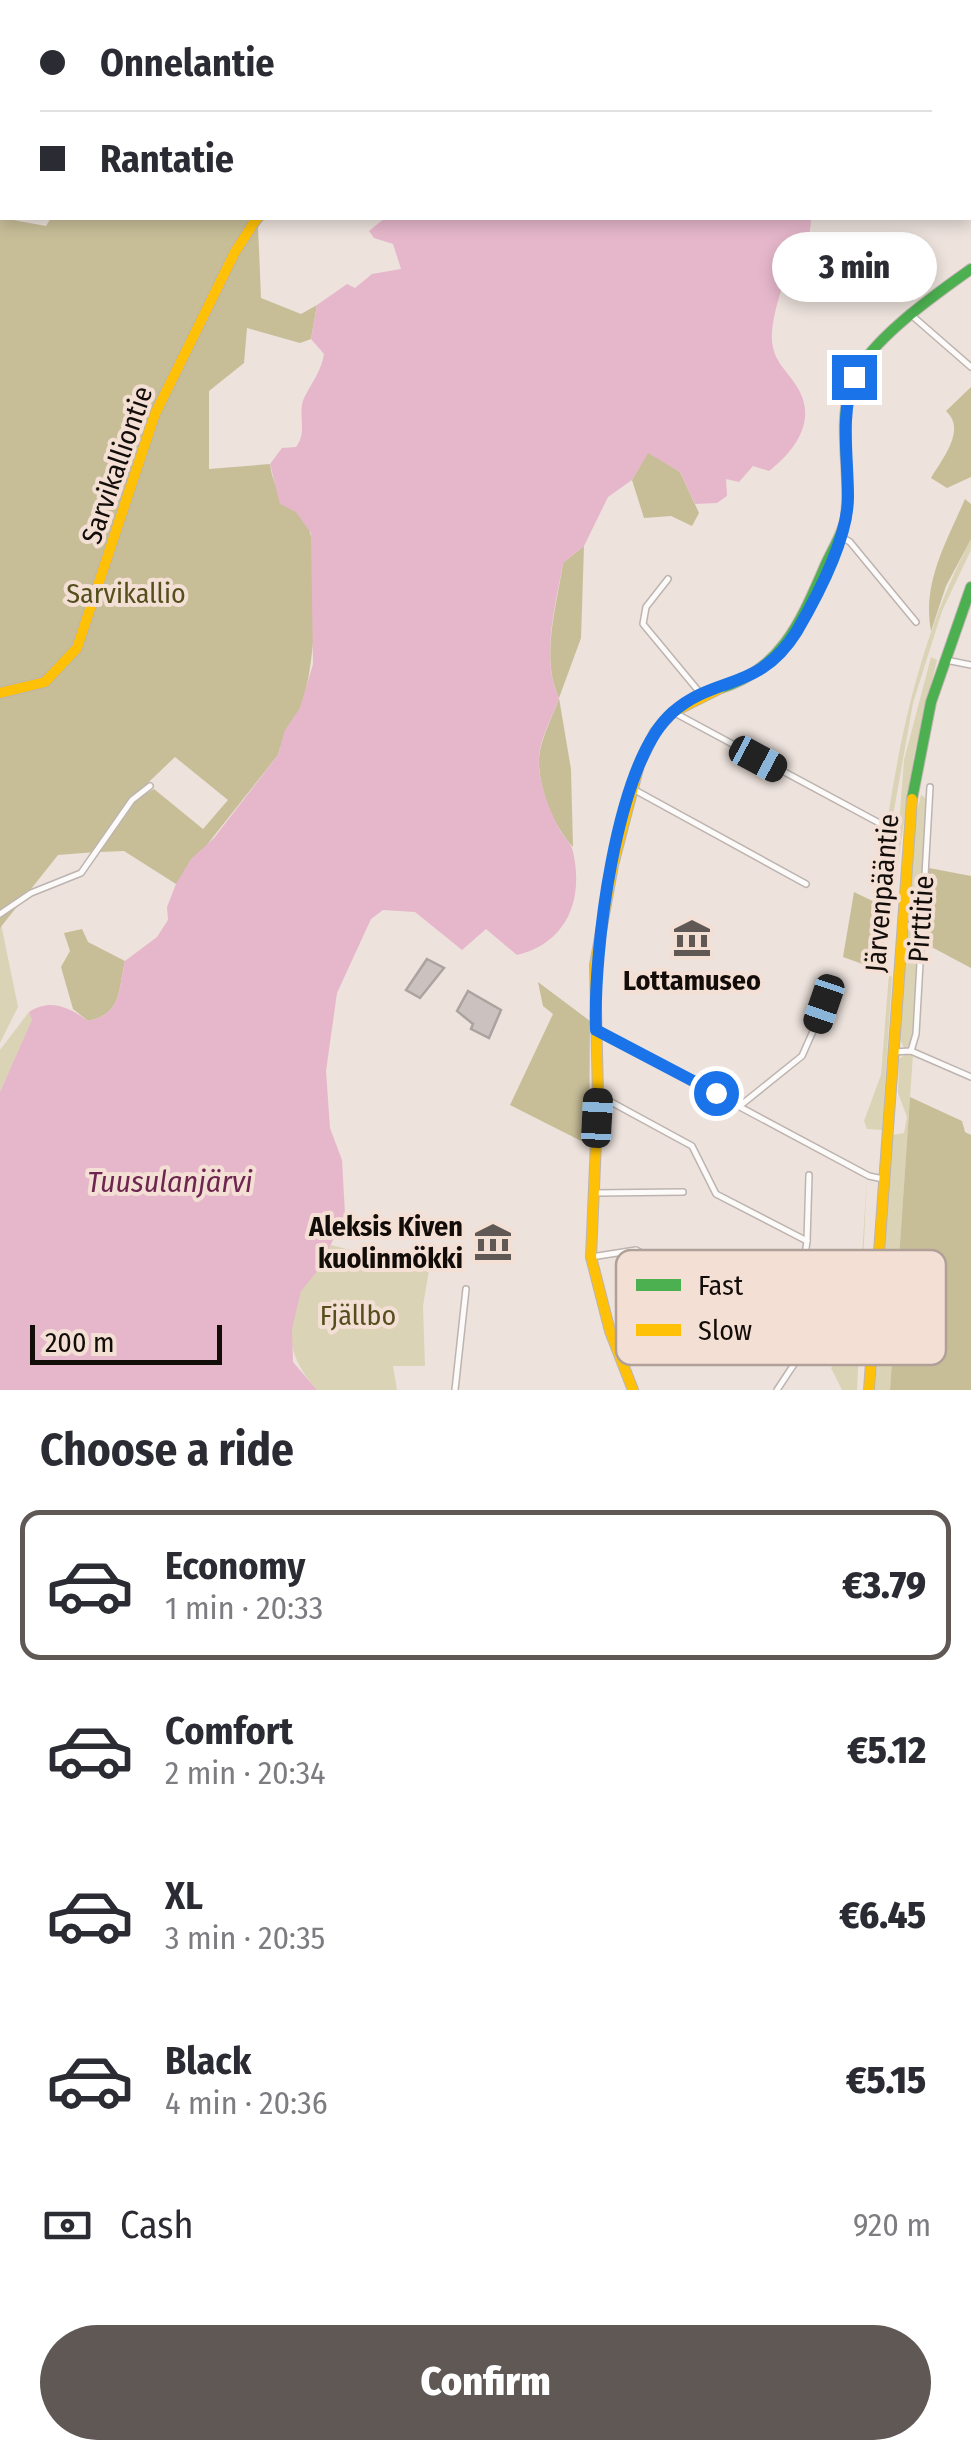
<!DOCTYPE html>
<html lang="en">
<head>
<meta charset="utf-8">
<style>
  body { margin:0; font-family:"Fira Sans Condensed",sans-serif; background:#f2f2f3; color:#2b2b33; height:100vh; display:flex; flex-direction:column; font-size:38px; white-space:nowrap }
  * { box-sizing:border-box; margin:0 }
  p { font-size:32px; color:#7c7c81 }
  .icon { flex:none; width:55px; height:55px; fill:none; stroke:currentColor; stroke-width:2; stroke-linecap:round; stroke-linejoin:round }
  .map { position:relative; height:1390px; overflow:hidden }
  .details { display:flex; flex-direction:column; background:#fff; flex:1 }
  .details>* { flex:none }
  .hud { position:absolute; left:0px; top:0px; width:972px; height:220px; box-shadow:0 5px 15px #0003; display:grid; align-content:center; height:220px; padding:0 40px; background:#fff }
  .scale { position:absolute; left:30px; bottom:25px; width:192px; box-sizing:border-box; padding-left:10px; border:5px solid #130d0a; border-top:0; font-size:28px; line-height:35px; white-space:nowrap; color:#130d0a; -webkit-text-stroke:8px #f4dfd5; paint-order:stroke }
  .end { position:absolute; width:45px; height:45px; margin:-22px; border:12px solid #1a73e8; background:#fff; box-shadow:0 0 0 5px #fff }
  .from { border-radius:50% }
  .bubble { position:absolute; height:70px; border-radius:35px; background:#fff; box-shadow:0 5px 15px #0003; font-size:32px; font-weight:800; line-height:70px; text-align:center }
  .car { position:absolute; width:30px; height:60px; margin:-30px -15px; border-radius:12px; box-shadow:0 0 8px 2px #0007; background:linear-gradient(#222 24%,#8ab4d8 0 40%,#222 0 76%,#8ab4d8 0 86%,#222 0) }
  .hud b { display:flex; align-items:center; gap:35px; height:95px; font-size:38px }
  .hud b+b { border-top:2px solid #e1e1e2 }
  .hud i { width:25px; height:25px; background:#2b2b33 }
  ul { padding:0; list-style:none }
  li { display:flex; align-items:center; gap:30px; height:150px; margin:0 20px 15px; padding:0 20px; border:5px solid transparent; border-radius:20px }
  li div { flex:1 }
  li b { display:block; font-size:38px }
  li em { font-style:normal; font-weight:800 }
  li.active { border-color:#5f5854 }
  li>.icon { width:90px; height:90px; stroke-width:1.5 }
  h2 { padding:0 40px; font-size:45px; line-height:120px }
  .pay { display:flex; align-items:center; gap:25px; height:110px; padding:0 40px; font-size:38px }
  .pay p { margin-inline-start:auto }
  .button { display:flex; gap:20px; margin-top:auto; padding:20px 40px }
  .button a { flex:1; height:115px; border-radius:60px; background:#5f5854; color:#fff; font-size:40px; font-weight:800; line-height:115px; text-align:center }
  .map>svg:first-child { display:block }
  .green { fill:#dbd3b6 }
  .forest { fill:#c7be98 }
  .water { fill:#e6b7cb }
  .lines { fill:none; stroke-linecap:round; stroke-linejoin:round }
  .stream { stroke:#e6b7cb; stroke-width:2.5 }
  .building { fill:#cbc1bf; stroke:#aca3a0; stroke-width:2.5 }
  .street-casing { stroke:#bdb4b0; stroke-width:8 }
  .fast-casing { stroke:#bdb4b0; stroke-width:12 }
  .slow-casing { stroke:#bdb4b0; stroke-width:12 }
  .street { stroke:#fcfbfa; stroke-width:5 }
  .fast { stroke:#4caf50; stroke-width:10 }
  .slow { stroke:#ffc107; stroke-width:10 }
  .route { stroke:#1a73e8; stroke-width:12 }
  .labels { text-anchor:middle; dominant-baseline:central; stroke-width:8; stroke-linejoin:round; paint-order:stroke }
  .street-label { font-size:28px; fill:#130d0a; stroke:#f4dfd5 }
  .park-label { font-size:28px; fill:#554f1e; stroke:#f4dfd5 }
  .poi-label { font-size:28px; font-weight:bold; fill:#130d0a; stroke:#f4dfd5 }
  .water-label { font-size:30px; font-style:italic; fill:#6e254f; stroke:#f4dfd5 }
  .key { fill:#f4dfd5; stroke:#b0a098; stroke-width:2.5 }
  .key-label { font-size:28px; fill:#130d0a }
</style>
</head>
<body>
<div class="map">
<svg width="971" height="1390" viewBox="0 0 971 1390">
  <rect width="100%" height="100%" fill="#ede2dc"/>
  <!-- green -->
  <g class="green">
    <path d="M971 539V550L942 611 913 703 891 827 888 817C903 719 925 627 971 539Z"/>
    <polygon points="931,657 937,660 914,755 894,889 904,760"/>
    <polygon points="921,795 927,799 927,818 913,1039 905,1050 899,1038 915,819"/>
    <polygon points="0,919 18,1007 0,1043"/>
    <polygon points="889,974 892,977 882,1130 867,1129 864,1121 881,1075"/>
    <polygon points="29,1012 33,1020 0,1092 0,1050"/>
    <polygon points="906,1054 913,1054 890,1390 875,1390 892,1135 904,1133 907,1117 898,1093 899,1059"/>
    <polygon points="867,1177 857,1390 842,1390 831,1368 851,1349 858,1320"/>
    <path d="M331 1245 429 1270 423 1306 425 1366H393L397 1390H317C290 1359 283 1333 300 1293 307 1276 323 1262 331 1245Z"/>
  </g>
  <!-- forest -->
  <g class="forest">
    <path d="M0 211 2 218 46 226 51 218H266L258 226 261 298 301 314 317 305 311 339 300 343 247 328 244 363 209 391V469L270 464C275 505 304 505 311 536 320 572 315 671 301 706 294 723 283 735 278 755L176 884 124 851 100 852 133 801 154 789 203 829 228 800 175 757 131 799 96 852 58 855 0 928Z"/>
    <path d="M971 387V477L947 488 931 478C942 459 967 430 946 411Z"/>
    <polygon points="648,452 680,472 699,513 692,526 671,516 644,518 632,480"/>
    <path d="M965 499 971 504V539L946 586 931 631C922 583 946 543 965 499Z"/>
    <path d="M584 546 581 638 559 698 571 769 573 847C554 827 538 788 539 759 540 740 553 716 559 698 540 658 557 605 563 563Z"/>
    <polygon points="929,868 971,876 971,968 924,943"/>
    <polygon points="854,892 883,906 885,972 843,957"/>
    <path d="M82 929 88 942 125 961C118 991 122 1014 88 1021L73 1009 61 967 70 951 64 933Z"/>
    <polygon points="538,982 590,1021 589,1145 510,1105 553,1014 543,1006"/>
    <polygon points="910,1097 962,1121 965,1132 971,1135 971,1390 890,1390"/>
  </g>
  <!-- water -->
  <g class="water">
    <polygon points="334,0 927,0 336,2"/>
    <path d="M385 218H811C810 249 800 247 788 272 781 288 773 315 772 332 770 362 788 369 800 392 816 424 792 453 769 471L753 466 739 482 726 479 727 496 717 503 695 504 680 472 648 453 632 480 608 497 584 546 563 563C556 604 540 659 559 698 553 716 540 738 539 757 537 781 550 812 561 832 565 839 572 844 573 852 584 899 567 943 517 955L486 929 462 950 415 912 383 910 371 919 337 993 326 1071 330 1128 342 1160 345 1214 320 1268 301 1291 292 1329 293 1362 317 1390H0V1092L32 1020 29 1012C50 998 69 1007 88 1021 122 1014 118 991 125 961L157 937 168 920 167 907 176 884 191 859 214 838 278 755 285 730 300 708 313 664 311 533 296 512 280 504 270 464 282 448 296 447C308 432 297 414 304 398 312 382 321 372 324 354L311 339 317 305 347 284 355 288 372 274 401 269 393 244 374 238 369 231Z"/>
  </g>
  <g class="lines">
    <!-- stream -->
    <polyline class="stream" points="0,166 2,161"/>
  </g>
  <!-- building -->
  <g class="building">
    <polygon points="427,959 444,968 420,998 406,990"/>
    <polygon points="468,991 501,1010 489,1038 471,1029 473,1024 457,1011"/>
  </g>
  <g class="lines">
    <!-- street casing -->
    <g class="street-casing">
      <g id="street">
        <polyline points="909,313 971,367"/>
        <polyline points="840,536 850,542 916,622"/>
        <polyline points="668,579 646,607 643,624 701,694"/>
        <polyline points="946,660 971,665"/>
        <polyline points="673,712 883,825"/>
        <polyline points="633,789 806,884"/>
        <polyline points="0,914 31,893 81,873 132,800 150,786"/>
        <polyline points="598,1031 869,1176 883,1179"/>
        <polyline points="911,1051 916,1034 930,787"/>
        <polyline points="893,1052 911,1051 971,1077"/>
        <polyline points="600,1096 692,1146 716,1194 807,1241"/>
        <polyline points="741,1105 802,1056 825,1004"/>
        <polyline points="595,1193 683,1192"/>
        <polyline points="591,1257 636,1250 698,1283"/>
        <polyline points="455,1390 466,1289"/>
        <polyline points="777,1390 804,1349 798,1306 807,1241 809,1175"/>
      </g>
    </g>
    <!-- fast casing -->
    <g class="fast-casing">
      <g id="fast">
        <path d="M721 688C782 669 801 621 825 566 832 550 844 532 846 516 852 472 835 420 854 378 871 339 936 294 971 269"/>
        <polyline points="912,799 931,702 971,587"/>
      </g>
    </g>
    <!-- slow casing -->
    <g class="slow-casing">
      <g id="slow">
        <polyline points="0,693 45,682 77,648 155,414 235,252 257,218"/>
        <polyline points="633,1390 610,1331 591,1257 598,1096 595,965 613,865 639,765 655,732 673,712 721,688"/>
        <polyline points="869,1390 912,799"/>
      </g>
    </g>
    <!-- street -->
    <use href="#street" class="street"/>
    <!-- fast -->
    <use href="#fast" class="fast"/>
    <!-- slow -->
    <use href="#slow" class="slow"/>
  </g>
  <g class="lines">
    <!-- route -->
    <path class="route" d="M716 1093 596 1030C593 955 615 762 673 712 717 674 759 692 797 631 818 595 848 539 848 497 848 456 840 416 854 377"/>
  </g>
  <!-- icons -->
  <defs>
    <g id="museum-bare" transform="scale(3)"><path d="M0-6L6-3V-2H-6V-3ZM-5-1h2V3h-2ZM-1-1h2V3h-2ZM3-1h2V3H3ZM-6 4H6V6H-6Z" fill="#5f5854" stroke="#f4dfd5" stroke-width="2.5" paint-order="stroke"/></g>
  </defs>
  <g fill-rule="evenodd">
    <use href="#museum-bare" x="692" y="938"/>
    <use href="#museum-bare" x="493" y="1242"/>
  </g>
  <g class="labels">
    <!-- street labels -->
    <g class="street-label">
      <text transform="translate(117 465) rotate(-71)">Sarvikalliontie</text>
      <text transform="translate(882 893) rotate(-85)">Järvenpääntie</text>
      <text transform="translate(921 919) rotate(-86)">Pirttitie</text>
    </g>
    <!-- park labels -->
    <g class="park-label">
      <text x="126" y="593">Sarvikallio</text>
      <text x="358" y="1315">Fjällbo</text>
    </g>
    <!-- poi labels -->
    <g class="poi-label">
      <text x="692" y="980">Lottamuseo</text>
      <text x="463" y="1226" text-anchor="end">Aleksis Kiven<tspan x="463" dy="32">kuolinmökki</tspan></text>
    </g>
    <!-- water labels -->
    <g class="water-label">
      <text x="170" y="1182">Tuusulanjärvi</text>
    </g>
  </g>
  <!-- legend -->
  <rect x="616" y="1250" width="330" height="115" rx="15" class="key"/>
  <rect x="636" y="1279" width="45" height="12" fill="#4caf50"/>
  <rect x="636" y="1324" width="45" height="12" fill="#ffc107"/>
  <g class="key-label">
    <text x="698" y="1295">Fast</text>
    <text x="698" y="1340">Slow</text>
  </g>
</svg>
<div class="scale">200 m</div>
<i class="end from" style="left:716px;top:1093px"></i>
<i class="end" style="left:854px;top:377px"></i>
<div class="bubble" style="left:772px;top:232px;width:165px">3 min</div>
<i class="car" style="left:758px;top:759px;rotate:118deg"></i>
<i class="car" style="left:824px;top:1004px;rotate:199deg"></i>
<i class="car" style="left:597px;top:1118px;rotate:3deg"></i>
<div class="hud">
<b><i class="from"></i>Onnelantie</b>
<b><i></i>Rantatie</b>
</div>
</div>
<section class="details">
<h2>Choose a ride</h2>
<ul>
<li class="active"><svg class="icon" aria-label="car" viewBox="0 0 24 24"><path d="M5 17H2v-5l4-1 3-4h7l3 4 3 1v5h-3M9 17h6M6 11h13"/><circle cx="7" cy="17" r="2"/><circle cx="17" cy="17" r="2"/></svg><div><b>Economy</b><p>1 min · 20:33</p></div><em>€3.79</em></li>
<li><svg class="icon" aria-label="car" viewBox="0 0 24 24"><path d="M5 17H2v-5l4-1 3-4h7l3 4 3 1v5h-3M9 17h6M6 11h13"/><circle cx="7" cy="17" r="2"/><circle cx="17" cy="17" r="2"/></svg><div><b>Comfort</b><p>2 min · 20:34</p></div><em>€5.12</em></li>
<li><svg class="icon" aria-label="car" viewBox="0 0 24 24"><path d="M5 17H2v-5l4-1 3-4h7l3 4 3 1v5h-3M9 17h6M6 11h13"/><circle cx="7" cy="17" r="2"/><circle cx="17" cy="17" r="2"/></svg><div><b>XL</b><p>3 min · 20:35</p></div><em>€6.45</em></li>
<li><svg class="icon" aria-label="car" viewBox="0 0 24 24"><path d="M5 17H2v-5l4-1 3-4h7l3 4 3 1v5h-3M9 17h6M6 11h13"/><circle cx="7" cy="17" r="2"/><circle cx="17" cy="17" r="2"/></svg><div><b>Black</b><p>4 min · 20:36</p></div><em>€5.15</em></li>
</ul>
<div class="pay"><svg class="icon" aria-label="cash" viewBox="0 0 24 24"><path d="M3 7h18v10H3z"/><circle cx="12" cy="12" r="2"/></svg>Cash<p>920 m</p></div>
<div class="button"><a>Confirm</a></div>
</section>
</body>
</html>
